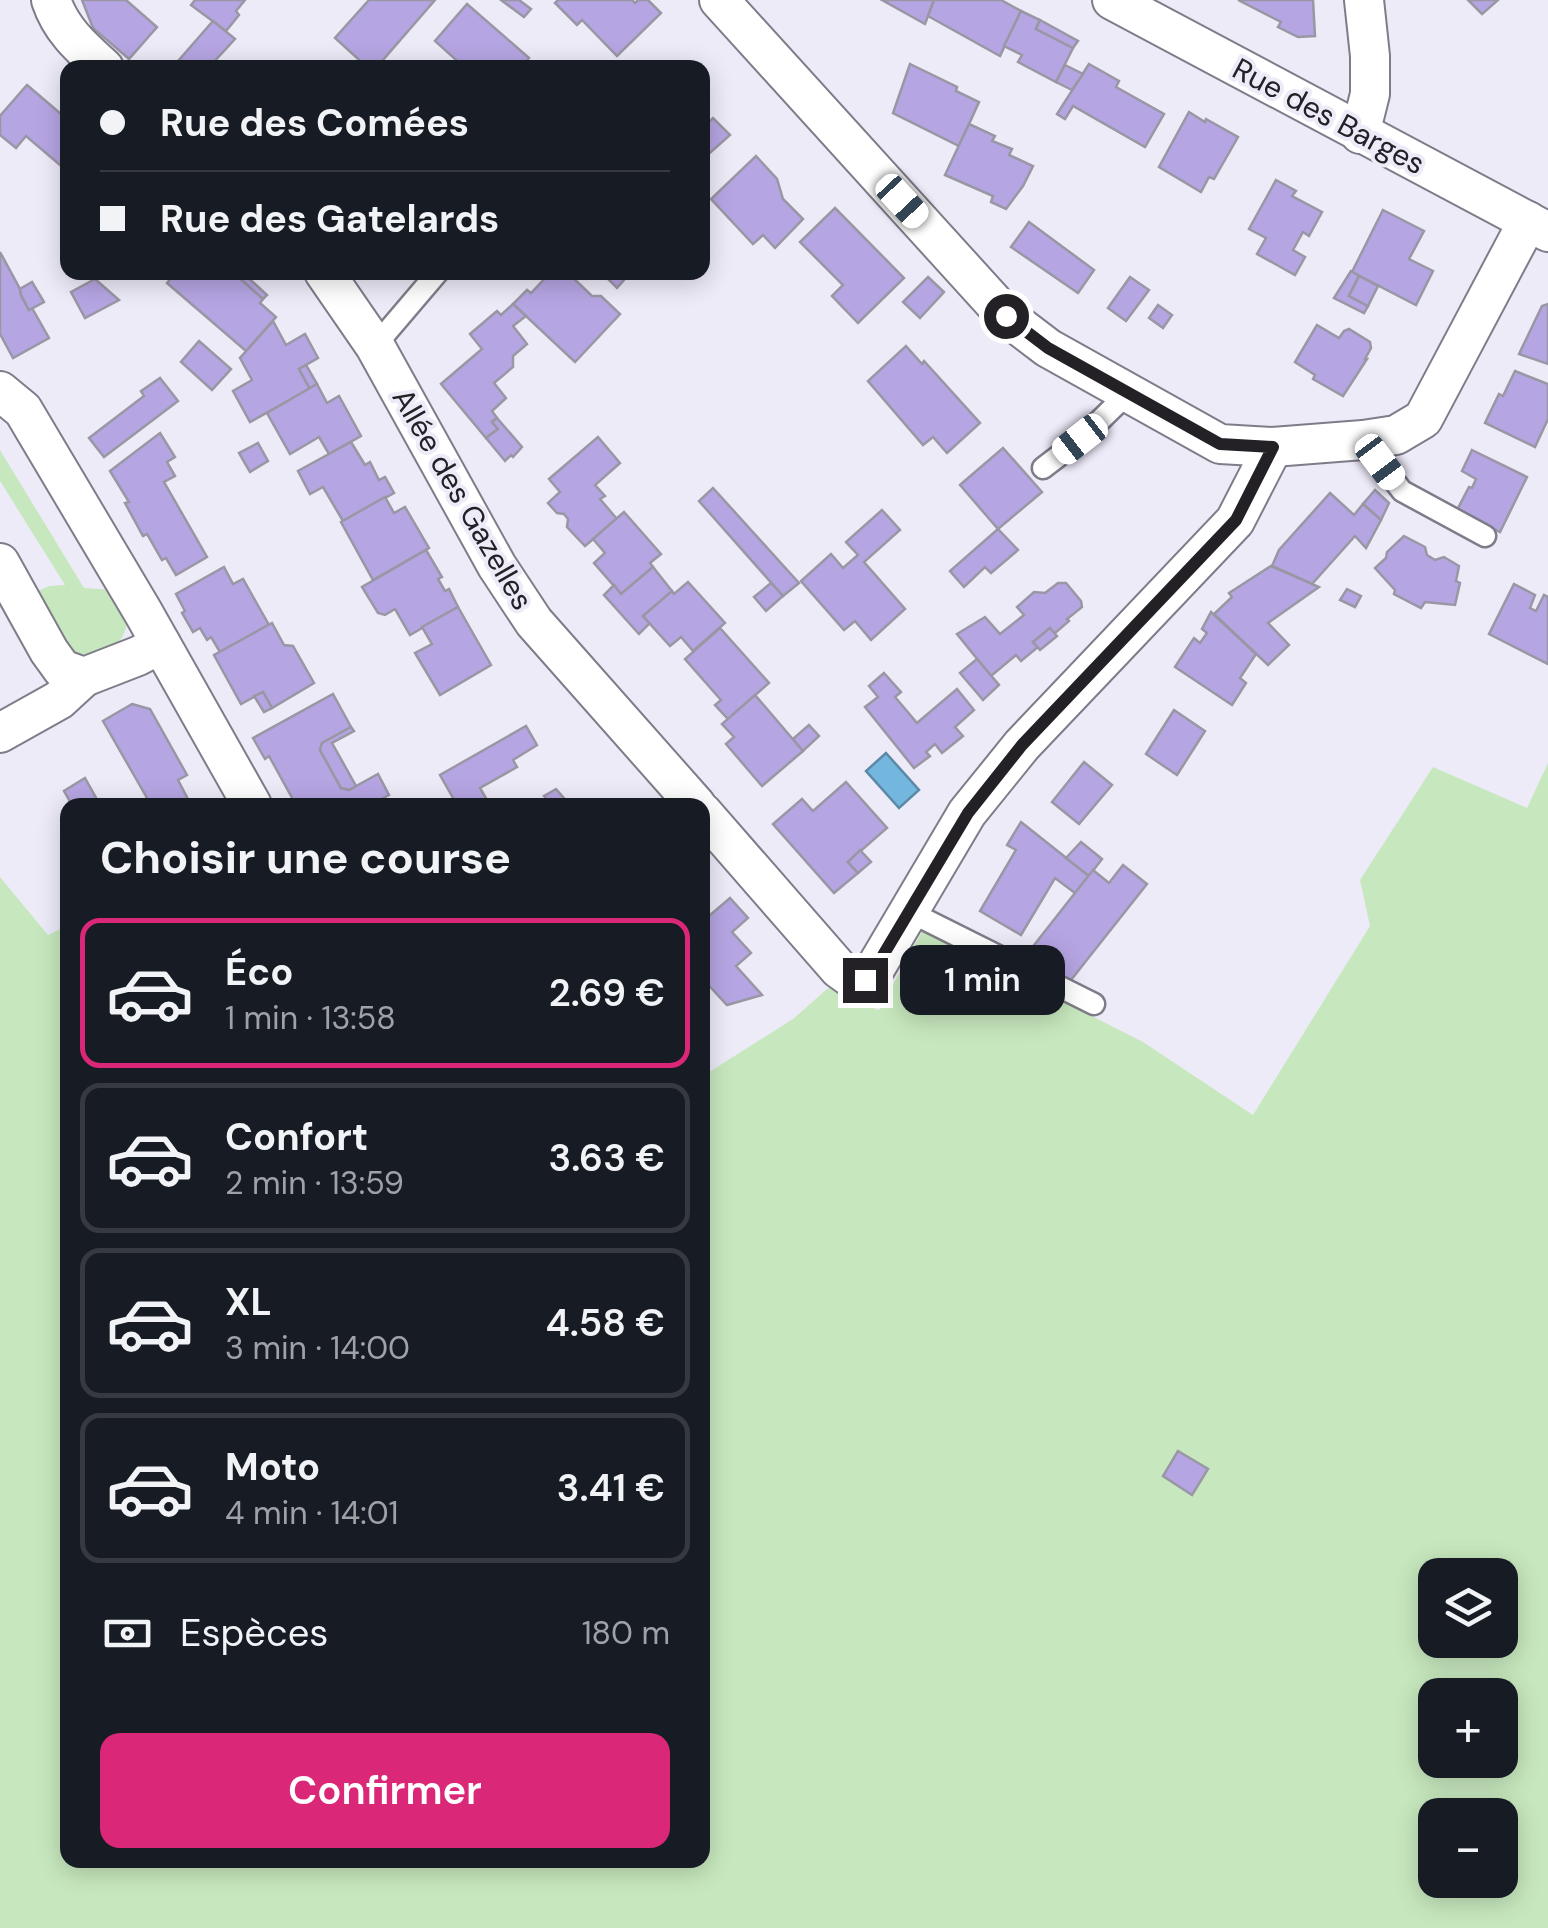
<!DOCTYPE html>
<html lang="fr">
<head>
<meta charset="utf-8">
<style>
  body { margin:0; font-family:"DM Sans",sans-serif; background:#242831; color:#f1f3f6; height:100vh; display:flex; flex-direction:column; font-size:38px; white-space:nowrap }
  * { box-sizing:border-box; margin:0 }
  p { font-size:32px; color:#9ea1a6 }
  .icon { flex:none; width:55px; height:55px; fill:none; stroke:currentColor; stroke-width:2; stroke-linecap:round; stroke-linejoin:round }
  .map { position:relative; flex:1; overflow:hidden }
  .sheet { position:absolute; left:60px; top:798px; width:650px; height:1070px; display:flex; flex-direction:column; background:#171b24; border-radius:20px; box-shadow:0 5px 25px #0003 }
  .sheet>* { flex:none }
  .banner { position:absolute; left:60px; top:60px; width:650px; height:220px; border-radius:20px; box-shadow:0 5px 25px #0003; display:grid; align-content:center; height:220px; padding:0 40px; background:#171b24 }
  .tools { position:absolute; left:1418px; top:1558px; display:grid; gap:20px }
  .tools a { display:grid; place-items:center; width:100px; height:100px; border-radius:20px; background:#171b24; box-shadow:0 5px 25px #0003; font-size:50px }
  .end { position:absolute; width:45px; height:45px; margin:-22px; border:12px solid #232126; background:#fff; box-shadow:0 0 0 5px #fff }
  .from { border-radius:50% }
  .bubble { position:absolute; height:70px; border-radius:20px; background:#171b24; box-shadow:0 5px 25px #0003; font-size:32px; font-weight:600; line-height:70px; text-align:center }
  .car { position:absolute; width:30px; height:60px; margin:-30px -15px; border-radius:12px; box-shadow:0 0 8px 2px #0007; background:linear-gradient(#fff 24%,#345 0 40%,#fff 0 76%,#345 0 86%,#fff 0) }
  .banner b { display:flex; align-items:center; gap:35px; height:95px; font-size:38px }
  .banner b+b { border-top:2px solid #363941 }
  .banner i { width:25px; height:25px; background:#f1f3f6 }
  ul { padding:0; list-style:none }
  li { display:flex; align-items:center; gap:30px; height:150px; margin:0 20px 15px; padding:0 20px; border:5px solid #363941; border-radius:20px }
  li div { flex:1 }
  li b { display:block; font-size:38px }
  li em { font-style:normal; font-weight:600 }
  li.current { border-color:#db2777 }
  li>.icon { width:90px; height:90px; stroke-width:1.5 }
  h2 { padding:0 40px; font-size:45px; line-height:120px }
  .pay { display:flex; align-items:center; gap:25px; height:110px; padding:0 40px; font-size:38px }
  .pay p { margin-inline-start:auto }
  .primary-button { display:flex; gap:20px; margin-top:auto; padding:20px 40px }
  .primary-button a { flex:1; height:115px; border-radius:20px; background:#db2777; color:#fff; font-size:40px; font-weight:600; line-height:115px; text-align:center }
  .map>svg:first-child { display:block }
  .green { fill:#c7e8be; fill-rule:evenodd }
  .water { fill:#73b6de; stroke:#5b89a7; stroke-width:2.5 }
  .building { fill:#b6a5e3; stroke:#9a97a4; stroke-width:2.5 }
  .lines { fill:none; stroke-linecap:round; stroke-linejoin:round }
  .lane-casing { stroke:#7f7c89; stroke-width:25 }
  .street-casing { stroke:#7f7c89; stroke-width:42 }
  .lane { stroke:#fff; stroke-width:20 }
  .street { stroke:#fff; stroke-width:38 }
  .route { stroke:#232126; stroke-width:12 }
  .labels { text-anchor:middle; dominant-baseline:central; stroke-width:8; stroke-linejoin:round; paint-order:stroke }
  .street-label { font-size:30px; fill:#232126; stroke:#eeebf9 }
</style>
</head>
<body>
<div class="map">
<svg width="1548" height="1928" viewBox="0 0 1548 1928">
  <rect width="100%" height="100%" fill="#eeebf9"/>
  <!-- green -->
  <g class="green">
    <path d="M0 450 84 588 113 590 128 621C126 626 125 632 123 636 113 653 82 661 67 647 55 636 41 608 31 594L49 586 65 585 0 481Z"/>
    <path d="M1548 763V1928H0V877L48 935 65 927 67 928 68 1860H702L703 1076 793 1019 835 982 860 1003 879 1010 923 930 1143 1042 1253 1115 1370 926 1360 880 1433 767 1527 808ZM1435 1575H1500V1640H1435ZM1435 1695H1500V1760H1435ZM1435 1815H1500V1880H1435Z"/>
  </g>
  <!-- water -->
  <polygon class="water" points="886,753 919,790 899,808 866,771"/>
  <!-- building -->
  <g class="building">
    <polygon points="82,0 126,0 157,27 129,59 93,28"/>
    <polygon points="195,0 245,0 236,11 239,15 226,31 191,5"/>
    <polygon points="369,0 435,0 376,68 368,68 335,38"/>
    <polygon points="501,0 519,0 531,9 524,17"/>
    <polygon points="558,0 632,0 635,3 638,0 648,0 661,13 617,56 582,20 577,25 555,3"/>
    <polygon points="882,0 934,0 925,24"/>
    <polygon points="934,0 1001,0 1021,11 1000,56 928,16"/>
    <polygon points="1238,0 1313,0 1315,36 1298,37 1278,27 1281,22"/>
    <polygon points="1468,0 1498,0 1482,14"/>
    <polygon points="467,4 529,58 521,68 465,68 435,41"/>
    <polygon points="1021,11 1040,20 1036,29 1073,48 1056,82 1018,62 1022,55 1004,46"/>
    <polygon points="1040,20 1078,41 1073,48 1036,29"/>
    <polygon points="213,21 235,39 213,63 218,68 172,68"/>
    <polygon points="910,64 957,87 956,91 979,102 959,146 893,113"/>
    <polygon points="1089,64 1119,81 1116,87 1164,114 1145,147 1073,106 1065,119 1057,114"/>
    <polygon points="1065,65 1083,74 1072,90 1056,82"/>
    <polygon points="27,85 61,114 68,108 68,155 60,165 26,136 16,148 0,135 0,116"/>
    <polygon points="702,112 710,121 713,118 730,135 702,160"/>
    <polygon points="1189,112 1205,122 1206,119 1238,137 1214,179 1209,177 1201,192 1159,167"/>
    <polygon points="969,124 995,136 992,141 1012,149 1009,155 1033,166 1023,186 1006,209 991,202 993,196 945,175"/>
    <polygon points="756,156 777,179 783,199 803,219 775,248 763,235 753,244 711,199"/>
    <polygon points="1276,180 1296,191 1292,196 1322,212 1309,236 1303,232 1293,250 1305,257 1295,275 1257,254 1266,238 1249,229"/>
    <polygon points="835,208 904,278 858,323 832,296 843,285 800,242"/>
    <polygon points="1383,210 1424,231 1409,259 1433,271 1416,305 1352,272"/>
    <polygon points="1029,222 1094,270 1078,293 1011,247"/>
    <polygon points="0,252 20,289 21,295 29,310 32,308 49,338 13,358 0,334"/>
    <polygon points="1351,271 1359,276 1349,296 1368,306 1364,313 1334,298"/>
    <polygon points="176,272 225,272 229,277 233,272 263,299 260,303 276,317 246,351 167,283"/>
    <polygon points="233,272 242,272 267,295 263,299"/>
    <polygon points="551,272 567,272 592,296 601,296 620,314 575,362 513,304 527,290 531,293"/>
    <polygon points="601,272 631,272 617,288"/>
    <polygon points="1359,276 1378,286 1368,306 1349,296"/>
    <polygon points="928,277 944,292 920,318 903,302"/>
    <polygon points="1130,277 1149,290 1126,321 1108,308"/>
    <polygon points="95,279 119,300 85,318 71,292"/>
    <polygon points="32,282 44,302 29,310 21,295 20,289"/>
    <polygon points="513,304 526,316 513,326 527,344 513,356 513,367 494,383 506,398 492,411 497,418 492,422 498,429 486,438 441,384 482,349 470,334 497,311 501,315"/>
    <polygon points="1548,304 1548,364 1519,354 1542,306"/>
    <polygon points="1158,305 1172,315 1163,328 1149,318"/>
    <polygon points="273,321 286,345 305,334 318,358 299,369 310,389 250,422 233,391 252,380 240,358"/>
    <polygon points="1317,325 1339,338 1344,331 1349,329 1370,342 1371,348 1365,359 1367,359 1343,396 1313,379 1315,375 1295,362"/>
    <polygon points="199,341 231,369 212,390 181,362"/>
    <polygon points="906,346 922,364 924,361 980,423 947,453 933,437 923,445 868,381"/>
    <polygon points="306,365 317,384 310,389 299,369"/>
    <polygon points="1515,371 1548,384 1548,419 1535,447 1485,423 1499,394 1503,396"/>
    <polygon points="160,378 178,401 104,457 89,438 144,396 141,391"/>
    <polygon points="317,384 327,403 339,396 361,436 329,454 319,437 290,454 267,413"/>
    <polygon points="497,418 522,447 513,457 511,455 505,461 486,438 498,429 492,422"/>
    <polygon points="160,433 175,457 167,462 175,476 164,482 207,557 176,575 166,558 162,560 147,534 143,536 125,503 129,502 110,471"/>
    <polygon points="598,437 620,463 595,485 605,496 600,499 617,519 585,546 567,527 568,519 564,514 557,513 548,503 560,492 549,479"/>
    <polygon points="351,442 365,465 370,462 379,480 385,477 394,493 343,521 323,487 310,494 298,471"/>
    <polygon points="258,443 268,461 250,472 239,453"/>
    <polygon points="1003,448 1042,492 998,529 960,485"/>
    <polygon points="1472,450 1527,477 1500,532 1457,510 1469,487 1472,488 1476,479 1462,471"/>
    <polygon points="713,488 799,583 783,596 699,501"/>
    <polygon points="1375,490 1389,503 1381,520 1363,504"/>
    <polygon points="1330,493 1354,515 1363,504 1381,520 1366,548 1355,536 1312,584 1272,566 1279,550"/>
    <polygon points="385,497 394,513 405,507 429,548 373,580 341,522"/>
    <polygon points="882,510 900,530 864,562 905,609 871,640 855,621 844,630 801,581 831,554 843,568 858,555 846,542"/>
    <polygon points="624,512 661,554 650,563 653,567 621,594 594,563 605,553 593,539"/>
    <polygon points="998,529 1018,550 991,573 985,567 964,587 950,571"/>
    <polygon points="1404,536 1425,547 1427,555 1435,560 1444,557 1459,566 1456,581 1460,583 1455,605 1425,602 1421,608 1394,594 1395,590 1375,568 1386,558 1387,552"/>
    <polygon points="426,550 442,577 438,579 445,591 449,589 458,607 410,635 395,609 385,615 378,613 362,587"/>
    <polygon points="1271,566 1319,587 1268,623 1289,645 1268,665 1214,614 1232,597 1229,593"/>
    <polygon points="224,567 233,584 243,579 269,625 220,652 211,637 207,640 200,628 193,632 182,613 185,611 176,594"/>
    <polygon points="653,567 672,591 643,616 650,623 639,634 604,595 614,585 621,594"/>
    <polygon points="688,582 725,623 693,651 681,637 670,646 643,616 672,591 674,594"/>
    <polygon points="771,583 783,596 766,611 754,597"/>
    <polygon points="1058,583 1066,583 1081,601 1082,607 1067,619 1069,621 1054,634 1050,628 1033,642 1038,647 1021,661 1016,655 991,676 957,634 985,617 1000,634 1024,615 1017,607 1034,592 1045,593"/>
    <polygon points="1514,584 1535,595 1530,608 1536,611 1544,595 1548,597 1548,664 1489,634"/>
    <polygon points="1347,589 1361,596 1355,607 1340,600"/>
    <polygon points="458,607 491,665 440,695 415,653 432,644 422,627"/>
    <polygon points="1211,612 1256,654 1240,678 1246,683 1232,705 1175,667 1194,638 1200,643 1207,633 1202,629"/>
    <polygon points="272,623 284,645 293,646 314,683 272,708 263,692 241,704 214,655"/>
    <polygon points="720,628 769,683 728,719 715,705 721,700 685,659"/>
    <polygon points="1050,628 1057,636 1040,650 1033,642"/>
    <polygon points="977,659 999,685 983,700 960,673"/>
    <polygon points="884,673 901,692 895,697 917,723 957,689 974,710 955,727 963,736 942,753 935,744 926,752 930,756 914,768 865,707 878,697 869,686"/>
    <polygon points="263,692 272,708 264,712 254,696"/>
    <polygon points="333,694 351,727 322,743 320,750 341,788 349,790 378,774 389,795 370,805 296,805 269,756 265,759 253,738"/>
    <polygon points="755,695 803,751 762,786 726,744 734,737 722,724"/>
    <polygon points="132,704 150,709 187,775 178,780 190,803 186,805 135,805 147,798 103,721"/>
    <polygon points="1174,710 1205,731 1177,775 1146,754"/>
    <polygon points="809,725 819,736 803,751 793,739"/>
    <polygon points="526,726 537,745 513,760 517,767 480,788 490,805 457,805 440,775"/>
    <polygon points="351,727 354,731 332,743 356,786 349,790 341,788 320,750 322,743"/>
    <polygon points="1084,762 1112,785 1079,824 1052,802"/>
    <polygon points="85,778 100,805 72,805 64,791"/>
    <polygon points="846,782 887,828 848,862 858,873 834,893 773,824 802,799 813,811"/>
    <polygon points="556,789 569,804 568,805 552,805 544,796"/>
    <polygon points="1021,822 1089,876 1075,893 1055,878 1021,935 980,911 1016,850 1007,845"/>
    <polygon points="1081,842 1102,859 1089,876 1066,858"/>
    <polygon points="860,850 871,862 858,873 848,862"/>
    <polygon points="1123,865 1147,884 1067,985 1044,966 1047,961 1031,949 1093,870 1109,883"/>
    <polygon points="730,898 748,918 732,932 751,953 736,966 762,995 727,1005 702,978 702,909 709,916"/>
    <polygon points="1178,1451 1208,1469 1192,1495 1163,1476"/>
  </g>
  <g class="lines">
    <!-- lane casing -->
    <g class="lane-casing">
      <g id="lane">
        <polyline points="375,346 438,272"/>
        <polyline points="1363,440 1402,491 1485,536"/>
        <polyline points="1043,468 1081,439 1128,393"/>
        <polyline points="908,911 1094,1004"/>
      </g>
    </g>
    <!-- street casing -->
    <g class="street-casing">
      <g id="street">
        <path d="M51 0C61 30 81 47 104 68"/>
        <polyline points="719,0 1006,316 1048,348 1220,444 1273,447 1363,440 1396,435 1423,419 1528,221"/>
        <polyline points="1112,0 1548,232"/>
        <polyline points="1360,134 1370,94 1370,56 1364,0"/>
        <polyline points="324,272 375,346 497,566 534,622 696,805"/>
        <polyline points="0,391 23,410 143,612 252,805"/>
        <polyline points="0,563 49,651 62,669 84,677 138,656 161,644"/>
        <polyline points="0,733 59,700 84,677"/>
        <polyline points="702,812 839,969 853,979 865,980 873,972 967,813 1022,745 1235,521 1273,447"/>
      </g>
    </g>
    <!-- lane -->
    <use href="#lane" class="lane"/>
    <!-- street -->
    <use href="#street" class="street"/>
  </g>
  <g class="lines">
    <!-- route -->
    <polyline class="route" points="865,980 873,972 968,813 1022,745 1236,520 1273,447 1220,444 1048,348 1006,316"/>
  </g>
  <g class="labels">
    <!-- street labels -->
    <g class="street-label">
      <text transform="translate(1329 116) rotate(28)">Rue des Barges</text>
      <text transform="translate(463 499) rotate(60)">Allée des Gazelles</text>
    </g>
  </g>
</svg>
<div class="tools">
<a><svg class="icon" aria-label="layers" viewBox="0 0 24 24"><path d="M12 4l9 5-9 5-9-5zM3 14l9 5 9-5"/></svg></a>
<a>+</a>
<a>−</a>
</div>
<i class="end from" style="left:1006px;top:316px"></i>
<i class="end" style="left:865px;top:980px"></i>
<div class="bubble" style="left:900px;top:945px;width:165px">1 min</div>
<i class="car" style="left:902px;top:201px;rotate:137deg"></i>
<i class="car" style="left:1080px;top:439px;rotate:232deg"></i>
<i class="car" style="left:1380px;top:462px;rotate:143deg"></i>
<div class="banner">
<b><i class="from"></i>Rue des Comées</b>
<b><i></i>Rue des Gatelards</b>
</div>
<section class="sheet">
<h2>Choisir une course</h2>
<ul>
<li class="current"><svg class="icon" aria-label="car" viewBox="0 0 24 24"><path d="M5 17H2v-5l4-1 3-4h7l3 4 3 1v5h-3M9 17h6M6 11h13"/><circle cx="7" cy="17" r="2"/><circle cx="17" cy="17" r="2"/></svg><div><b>Éco</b><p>1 min · 13:58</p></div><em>2.69 €</em></li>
<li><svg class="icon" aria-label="car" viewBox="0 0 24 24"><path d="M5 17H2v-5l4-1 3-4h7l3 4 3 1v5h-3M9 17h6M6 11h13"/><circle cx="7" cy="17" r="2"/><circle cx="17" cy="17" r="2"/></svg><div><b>Confort</b><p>2 min · 13:59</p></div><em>3.63 €</em></li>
<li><svg class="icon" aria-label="car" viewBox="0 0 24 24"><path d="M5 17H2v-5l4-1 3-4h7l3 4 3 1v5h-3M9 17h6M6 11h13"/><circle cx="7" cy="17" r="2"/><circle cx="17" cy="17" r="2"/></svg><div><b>XL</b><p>3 min · 14:00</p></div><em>4.58 €</em></li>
<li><svg class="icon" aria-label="car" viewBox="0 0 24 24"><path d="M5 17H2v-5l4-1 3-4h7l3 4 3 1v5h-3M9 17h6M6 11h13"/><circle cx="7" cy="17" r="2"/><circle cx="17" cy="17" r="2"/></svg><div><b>Moto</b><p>4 min · 14:01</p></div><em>3.41 €</em></li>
</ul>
<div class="pay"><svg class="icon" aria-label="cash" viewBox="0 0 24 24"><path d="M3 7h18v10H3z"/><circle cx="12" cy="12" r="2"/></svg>Espèces<p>180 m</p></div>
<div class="primary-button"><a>Confirmer</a></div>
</section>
</div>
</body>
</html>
